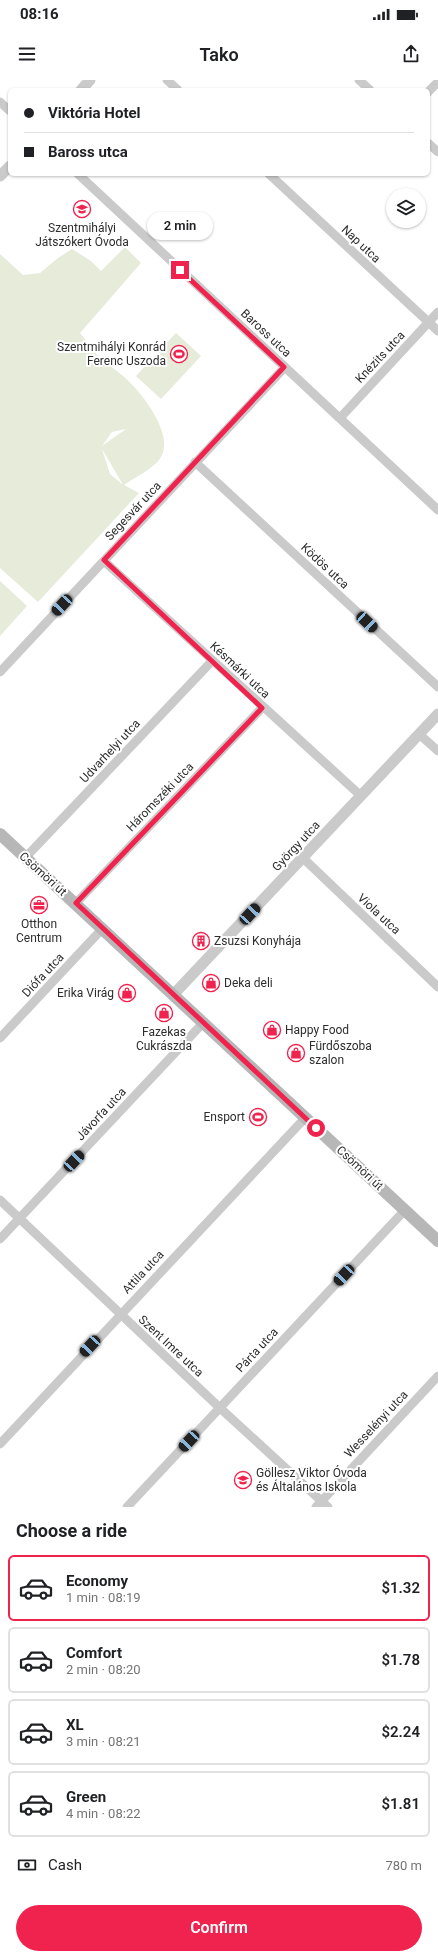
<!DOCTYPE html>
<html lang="en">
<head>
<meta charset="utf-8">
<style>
  body { margin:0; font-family:Roboto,sans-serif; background:#f6f6f6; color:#202124; height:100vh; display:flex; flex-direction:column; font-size:15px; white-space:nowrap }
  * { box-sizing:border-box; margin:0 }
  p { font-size:13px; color:#757577 }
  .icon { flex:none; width:22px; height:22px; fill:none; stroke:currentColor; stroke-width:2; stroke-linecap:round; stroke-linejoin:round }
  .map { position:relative; height:1427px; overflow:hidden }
  .details { display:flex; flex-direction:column; background:#fff; flex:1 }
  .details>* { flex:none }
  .hud { position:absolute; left:8px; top:8px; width:422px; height:88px; border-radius:6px; box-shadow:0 1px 3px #0004; display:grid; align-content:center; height:88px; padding:0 16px; background:#fff }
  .controls { position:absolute; left:386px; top:108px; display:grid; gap:8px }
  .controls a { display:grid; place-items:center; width:40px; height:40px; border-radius:50%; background:#fff; box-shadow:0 1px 3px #0004; font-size:20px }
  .end { position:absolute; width:18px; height:18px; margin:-9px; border:5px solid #f0224e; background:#fff; box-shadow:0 0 0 2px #fff }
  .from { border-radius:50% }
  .bubble { position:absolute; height:28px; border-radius:14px; background:#fff; box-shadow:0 1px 3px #0004; font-size:13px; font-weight:600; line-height:28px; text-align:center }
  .car { position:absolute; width:12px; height:24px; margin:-12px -6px; border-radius:5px; box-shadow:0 0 3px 1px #0007; background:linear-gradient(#222 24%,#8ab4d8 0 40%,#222 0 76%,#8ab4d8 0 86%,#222 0) }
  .hud b { display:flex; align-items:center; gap:14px; height:38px; font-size:15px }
  .hud b+b { border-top:1px solid #e0e0e0 }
  .hud i { width:10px; height:10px; background:#202124 }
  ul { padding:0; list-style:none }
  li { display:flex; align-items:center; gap:12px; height:66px; margin:0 8px 6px; padding:0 8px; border:2px solid #e0e0e0; border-radius:6px }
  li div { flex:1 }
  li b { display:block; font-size:15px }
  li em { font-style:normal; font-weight:600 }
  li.active { border-color:#f0224e }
  li>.icon { width:36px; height:36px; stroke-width:1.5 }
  h2 { padding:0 16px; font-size:18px; line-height:48px }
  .pay { display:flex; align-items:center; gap:10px; height:44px; padding:0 16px; font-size:15px }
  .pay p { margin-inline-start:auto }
  .cta { display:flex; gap:8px; margin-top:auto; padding:8px 16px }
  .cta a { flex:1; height:46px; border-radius:24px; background:#f0224e; color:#fff; font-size:16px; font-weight:600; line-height:46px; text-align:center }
  .status { display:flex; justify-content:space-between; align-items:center; height:28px; padding:0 20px; background:#fff; direction:ltr }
  .status svg { height:11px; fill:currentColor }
  header { display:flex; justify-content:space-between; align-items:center; height:52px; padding:0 16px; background:#fff; font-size:18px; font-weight:600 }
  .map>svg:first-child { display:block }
  .green { fill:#e6ecd9; fill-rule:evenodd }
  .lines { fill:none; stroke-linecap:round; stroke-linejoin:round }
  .minor { stroke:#cacaca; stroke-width:9 }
  .tertiary { stroke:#cacaca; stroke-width:11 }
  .secondary { stroke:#b7b7b7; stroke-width:12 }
  .route { stroke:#f0224e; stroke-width:5 }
  .labels { text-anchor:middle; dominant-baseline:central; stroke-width:4; stroke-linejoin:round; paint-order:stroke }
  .poi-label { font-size:12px; fill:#2d2d2d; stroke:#fff; text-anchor:start }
  .street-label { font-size:12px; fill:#2d2d2d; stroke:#fff }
</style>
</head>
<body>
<div class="status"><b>08:16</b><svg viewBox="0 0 49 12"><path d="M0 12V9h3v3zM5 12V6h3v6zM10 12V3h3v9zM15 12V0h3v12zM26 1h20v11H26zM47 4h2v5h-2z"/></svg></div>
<header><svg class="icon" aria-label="menu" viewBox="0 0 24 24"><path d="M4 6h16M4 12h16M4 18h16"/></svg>Tako<svg class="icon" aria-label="share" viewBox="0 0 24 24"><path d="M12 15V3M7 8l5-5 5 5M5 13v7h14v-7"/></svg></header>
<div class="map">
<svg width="438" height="1427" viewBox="0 0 438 1427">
  <rect width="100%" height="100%" fill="#fff"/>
  <!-- green -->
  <g class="green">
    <path d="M125 167 141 183 80 253C86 260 91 268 97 275 105 283 115 289 123 296 140 310 173 352 162 375 156 388 135 397 124 405L139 413 38 522 0 488V174L23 195 40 193 58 178 72 169 91 181 101 191ZM126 349 102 366 112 352ZM102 369 122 403V404L110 394Z"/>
    <polygon points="176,253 201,276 161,319 136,296"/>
    <polygon points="0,501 27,526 0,556"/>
  </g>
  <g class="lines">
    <!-- minor -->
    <g class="minor">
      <polyline points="167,0 178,10"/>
      <polyline points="359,0 370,10"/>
      <polyline points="428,12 438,2"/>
      <polyline points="0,22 10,31"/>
      <polyline points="428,63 438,72"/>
      <polyline points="78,94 438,430"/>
      <polyline points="269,94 438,251"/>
      <polyline points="340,338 438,232"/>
      <polyline points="195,382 438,607"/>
      <polyline points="104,481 361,716"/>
      <polyline points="0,592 285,287"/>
      <polyline points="419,654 438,671"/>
      <polyline points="25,778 212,581"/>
      <polyline points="303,778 438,907"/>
      <polyline points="76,823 262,628"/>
      <polyline points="0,958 103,848"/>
      <polyline points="0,1120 220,1328 328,1427"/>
      <polyline points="0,1159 203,943"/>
      <polyline points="0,1364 305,1038"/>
      <polyline points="127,1427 405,1130"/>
      <polyline points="316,1427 438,1296"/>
    </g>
    <!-- tertiary -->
    <g class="tertiary">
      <polyline points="81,10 90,0"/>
      <polyline points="0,96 10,86"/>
      <polyline points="173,915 438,634"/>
    </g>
    <!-- secondary -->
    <polyline class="secondary" points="0,754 438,1161"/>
  </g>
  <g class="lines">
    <!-- route -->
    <polyline class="route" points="180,190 284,287 104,480 262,628 76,823 316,1048"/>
  </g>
  <!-- icons -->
  <defs>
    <g id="school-ring" transform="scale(0.9)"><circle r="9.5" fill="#fff" stroke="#f0224e" stroke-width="1.5"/><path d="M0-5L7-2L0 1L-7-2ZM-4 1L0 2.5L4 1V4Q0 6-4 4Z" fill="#f0224e"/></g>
    <g id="stadium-ring" transform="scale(0.9)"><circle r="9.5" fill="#fff" stroke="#f0224e" stroke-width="1.5"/><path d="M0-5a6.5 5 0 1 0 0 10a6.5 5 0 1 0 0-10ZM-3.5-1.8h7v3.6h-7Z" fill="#f0224e"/></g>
    <g id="office-ring" transform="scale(0.9)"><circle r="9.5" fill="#fff" stroke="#f0224e" stroke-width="1.5"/><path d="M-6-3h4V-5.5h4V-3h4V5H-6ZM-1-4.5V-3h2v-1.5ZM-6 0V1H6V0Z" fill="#f0224e"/></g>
    <g id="building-ring" transform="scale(0.9)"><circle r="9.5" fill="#fff" stroke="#f0224e" stroke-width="1.5"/><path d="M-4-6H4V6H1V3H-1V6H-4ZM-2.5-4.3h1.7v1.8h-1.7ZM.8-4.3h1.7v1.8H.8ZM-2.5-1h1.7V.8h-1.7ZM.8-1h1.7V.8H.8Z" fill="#f0224e"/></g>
    <g id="shop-ring" transform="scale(0.9)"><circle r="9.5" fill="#fff" stroke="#f0224e" stroke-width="1.5"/><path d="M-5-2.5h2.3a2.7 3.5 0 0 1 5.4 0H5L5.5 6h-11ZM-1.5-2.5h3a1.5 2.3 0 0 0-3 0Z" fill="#f0224e"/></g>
  </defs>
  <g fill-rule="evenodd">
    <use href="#school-ring" x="82" y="129"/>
    <use href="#stadium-ring" x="179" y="274"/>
    <use href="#office-ring" x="39" y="825"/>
    <use href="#building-ring" x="201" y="861"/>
    <use href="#shop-ring" x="211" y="903"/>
    <use href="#shop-ring" x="127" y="913"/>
    <use href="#shop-ring" x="164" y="933"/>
    <use href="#shop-ring" x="272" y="950"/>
    <use href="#shop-ring" x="296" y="973"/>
    <use href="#stadium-ring" x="258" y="1037"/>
    <use href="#school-ring" x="243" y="1400"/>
  </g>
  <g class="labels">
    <!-- poi labels -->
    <g class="poi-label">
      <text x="82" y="148" text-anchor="middle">Szentmihályi<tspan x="82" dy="14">Játszókert Óvoda</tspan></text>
      <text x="166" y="267" text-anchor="end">Szentmihályi Konrád<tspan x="166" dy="14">Ferenc Uszoda</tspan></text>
      <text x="39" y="844" text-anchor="middle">Otthon<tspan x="39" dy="14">Centrum</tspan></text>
      <text x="214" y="861">Zsuzsi Konyhája</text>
      <text x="224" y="903">Deka deli</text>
      <text x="114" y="913" text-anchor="end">Erika Virág</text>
      <text x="285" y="950">Happy Food</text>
      <text x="164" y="952" text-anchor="middle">Fazekas<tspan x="164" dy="14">Cukrászda</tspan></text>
      <text x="309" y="966">Fürdőszoba<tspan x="309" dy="14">szalon</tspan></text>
      <text x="245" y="1037" text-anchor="end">Ensport</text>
      <text x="256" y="1393">Göllesz Viktor Óvoda<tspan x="256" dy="14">és Általános Iskola</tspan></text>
    </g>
    <!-- street labels -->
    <g class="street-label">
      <text transform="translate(361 164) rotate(43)">Nap utca</text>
      <text transform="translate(266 253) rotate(43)">Baross utca</text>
      <text transform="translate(380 277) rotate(-47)">Knézits utca</text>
      <text transform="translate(133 431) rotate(-47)">Segesvár utca</text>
      <text transform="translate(325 486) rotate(43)">Ködös utca</text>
      <text transform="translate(240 590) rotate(43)">Késmárki utca</text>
      <text transform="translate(110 671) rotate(-47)">Udvarhelyi utca</text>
      <text transform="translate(160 717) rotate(-46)">Háromszéki utca</text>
      <text transform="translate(296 766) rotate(-47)">György utca</text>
      <text transform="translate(43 794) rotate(42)">Csömöri út</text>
      <text transform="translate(379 834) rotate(43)">Viola utca</text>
      <text transform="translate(43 895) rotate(-47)">Diófa utca</text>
      <text transform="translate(101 1034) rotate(-47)">Jávorfa utca</text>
      <text transform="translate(360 1088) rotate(43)">Csömöri út</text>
      <text transform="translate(143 1192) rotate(-47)">Attila utca</text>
      <text transform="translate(171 1266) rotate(43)">Szent Imre utca</text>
      <text transform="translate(257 1270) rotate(-47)">Párta utca</text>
      <text transform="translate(376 1344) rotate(-47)">Wesselényi utca</text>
    </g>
  </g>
</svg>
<div class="controls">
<a><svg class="icon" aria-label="layers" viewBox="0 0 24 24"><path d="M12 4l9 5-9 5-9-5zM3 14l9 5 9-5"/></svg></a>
</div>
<i class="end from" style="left:316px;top:1048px"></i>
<i class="end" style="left:180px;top:190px"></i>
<div class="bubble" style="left:147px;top:132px;width:66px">2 min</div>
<i class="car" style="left:62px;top:525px;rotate:223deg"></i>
<i class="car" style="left:367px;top:542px;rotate:133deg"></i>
<i class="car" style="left:250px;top:834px;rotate:43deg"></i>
<i class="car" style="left:74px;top:1081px;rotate:43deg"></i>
<i class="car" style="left:344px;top:1195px;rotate:223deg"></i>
<i class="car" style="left:90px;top:1266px;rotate:223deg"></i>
<i class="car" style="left:189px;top:1361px;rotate:223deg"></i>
<div class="hud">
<b><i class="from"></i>Viktória Hotel</b>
<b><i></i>Baross utca</b>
</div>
</div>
<section class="details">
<h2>Choose a ride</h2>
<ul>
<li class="active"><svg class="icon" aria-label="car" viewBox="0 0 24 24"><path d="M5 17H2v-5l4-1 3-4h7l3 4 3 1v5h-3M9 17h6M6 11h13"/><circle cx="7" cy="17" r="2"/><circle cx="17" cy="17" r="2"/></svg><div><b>Economy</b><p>1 min · 08:19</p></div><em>$1.32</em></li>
<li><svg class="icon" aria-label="car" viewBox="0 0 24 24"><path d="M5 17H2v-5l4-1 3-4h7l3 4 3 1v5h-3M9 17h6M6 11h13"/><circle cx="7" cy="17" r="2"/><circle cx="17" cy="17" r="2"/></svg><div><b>Comfort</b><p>2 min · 08:20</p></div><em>$1.78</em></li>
<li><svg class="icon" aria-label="car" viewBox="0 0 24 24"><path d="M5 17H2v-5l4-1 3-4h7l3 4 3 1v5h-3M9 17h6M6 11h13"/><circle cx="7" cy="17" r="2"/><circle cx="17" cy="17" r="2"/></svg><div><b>XL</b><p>3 min · 08:21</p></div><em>$2.24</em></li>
<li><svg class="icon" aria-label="car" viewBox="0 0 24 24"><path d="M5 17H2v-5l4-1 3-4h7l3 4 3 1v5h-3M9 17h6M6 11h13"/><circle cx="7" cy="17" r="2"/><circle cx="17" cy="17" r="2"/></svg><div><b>Green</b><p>4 min · 08:22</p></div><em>$1.81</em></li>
</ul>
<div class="pay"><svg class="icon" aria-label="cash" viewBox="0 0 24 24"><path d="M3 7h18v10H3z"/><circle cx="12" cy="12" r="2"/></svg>Cash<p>780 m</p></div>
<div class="cta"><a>Confirm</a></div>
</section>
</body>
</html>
